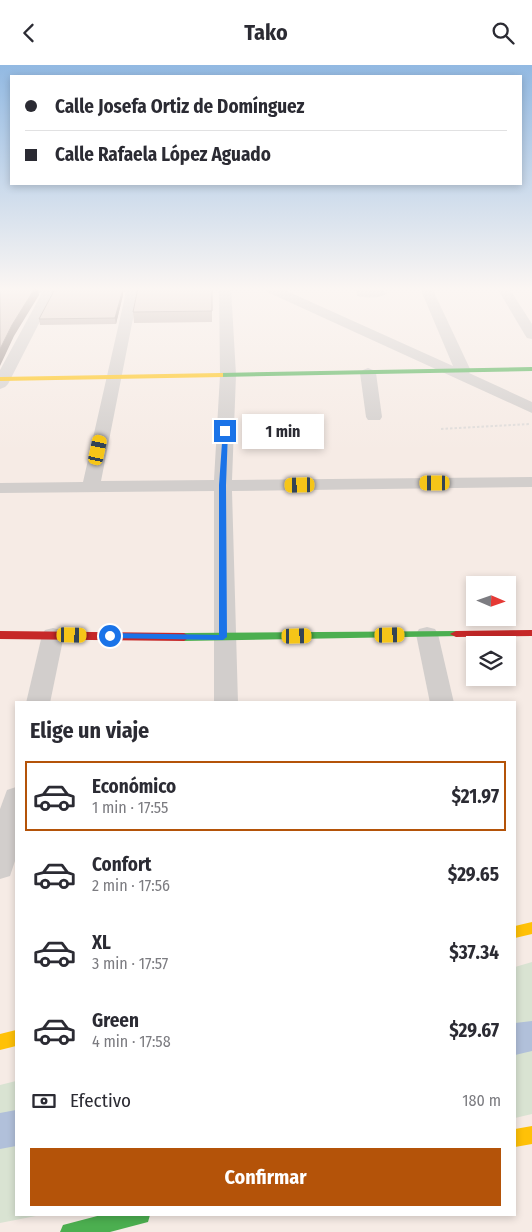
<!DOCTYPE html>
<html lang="es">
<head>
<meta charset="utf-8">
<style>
  body { margin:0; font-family:"Fira Sans Condensed",sans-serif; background:#f7f7f7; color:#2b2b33; height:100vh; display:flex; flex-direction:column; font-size:19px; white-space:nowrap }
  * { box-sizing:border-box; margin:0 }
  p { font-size:16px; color:#7c7c81 }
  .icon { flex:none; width:28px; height:28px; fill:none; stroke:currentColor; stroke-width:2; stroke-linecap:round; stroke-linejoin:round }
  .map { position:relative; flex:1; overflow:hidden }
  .details { position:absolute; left:15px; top:636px; width:501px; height:515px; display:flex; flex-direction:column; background:#fff; border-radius:0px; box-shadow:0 2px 8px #0003 }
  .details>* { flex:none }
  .hud { position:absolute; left:10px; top:10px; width:512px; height:110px; border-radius:0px; box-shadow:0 2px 8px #0003; display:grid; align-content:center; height:110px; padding:0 15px; background:#fff }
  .needle { width:32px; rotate:92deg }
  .controls { position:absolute; left:466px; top:511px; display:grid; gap:10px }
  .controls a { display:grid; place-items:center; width:50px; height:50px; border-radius:0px; background:#fff; box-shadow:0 2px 8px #0003; font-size:25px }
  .end { position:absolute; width:22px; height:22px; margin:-11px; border:6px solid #1a73e8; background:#fff; box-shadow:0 0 0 2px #fff }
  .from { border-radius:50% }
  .bubble { position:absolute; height:35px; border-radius:0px; background:#fff; box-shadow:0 2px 8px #0003; font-size:16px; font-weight:700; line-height:35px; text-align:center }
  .car { position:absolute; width:15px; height:30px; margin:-15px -8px; border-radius:6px; box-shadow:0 0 4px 1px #0007; background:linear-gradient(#f5c518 24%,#345 0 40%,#f5c518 0 76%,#345 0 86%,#f5c518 0) }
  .hud b { display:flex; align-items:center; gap:18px; height:48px; font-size:19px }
  .hud b+b { border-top:1px solid #e1e1e2 }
  .hud i { width:12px; height:12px; background:#2b2b33 }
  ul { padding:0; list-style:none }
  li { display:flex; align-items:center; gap:15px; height:70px; margin:0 10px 8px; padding:0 5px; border:2px solid transparent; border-radius:0px }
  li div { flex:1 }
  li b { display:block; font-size:19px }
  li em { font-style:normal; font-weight:700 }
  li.active { border-color:#b45309 }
  li>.icon { width:45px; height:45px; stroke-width:1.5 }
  h2 { padding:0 15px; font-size:22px; line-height:60px }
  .pay { display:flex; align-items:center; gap:12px; height:55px; padding:0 15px; font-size:19px }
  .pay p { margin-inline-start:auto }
  .primary-button { display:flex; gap:10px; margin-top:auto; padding:10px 15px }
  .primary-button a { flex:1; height:58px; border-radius:0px; background:#b45309; color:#fff; font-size:20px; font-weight:700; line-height:58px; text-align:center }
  header { display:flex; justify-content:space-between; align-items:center; height:65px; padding:0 15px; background:#fff; font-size:22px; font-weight:700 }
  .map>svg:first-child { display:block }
  .green { fill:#d9e3d2 }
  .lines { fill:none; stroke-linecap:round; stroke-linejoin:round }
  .canal { fill:#b1c0da; fill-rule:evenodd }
  .path { stroke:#dedbd9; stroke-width:2; stroke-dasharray:2.5 2; stroke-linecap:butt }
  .street { fill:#d2cecc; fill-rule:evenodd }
  .fast { fill:#4caf50; fill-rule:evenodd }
  .slow { fill:#ffc107; fill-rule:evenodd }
  .jam { fill:#c62828; fill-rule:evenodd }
  .wall { fill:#beb1ac }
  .shaded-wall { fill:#9b908c }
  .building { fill:#ddcec8; stroke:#9b908c }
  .route { fill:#1a73e8 }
</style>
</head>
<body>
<header><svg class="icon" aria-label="back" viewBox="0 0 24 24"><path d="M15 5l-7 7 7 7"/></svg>Tako<svg class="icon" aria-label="search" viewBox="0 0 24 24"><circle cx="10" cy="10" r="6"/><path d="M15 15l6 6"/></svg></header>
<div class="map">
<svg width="532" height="1167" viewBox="0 0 532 1167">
  <rect width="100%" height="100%" fill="#f6ebe5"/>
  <!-- green -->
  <g class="green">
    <polygon points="532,897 532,1049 515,1053 515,902"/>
    <polygon points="16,1016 16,1150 41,1150 0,1158 0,1020"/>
  </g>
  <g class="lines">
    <!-- canal -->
    <g class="canal">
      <polygon points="532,956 532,986 515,990 515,958"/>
      <polygon points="16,1045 16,1081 0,1084 0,1048"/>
    </g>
    <!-- path -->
    <polyline class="path" points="441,364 530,359"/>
    <!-- street -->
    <g class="street">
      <polygon points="0,223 139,223 101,416 214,415 220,310 219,223 231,223 236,310 232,415 532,412 532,422 232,426 238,638 214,638 214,426 0,428 0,418 83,417 126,227 55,227 8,319 5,322 0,324 0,305 42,228 0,228"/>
      <polygon points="264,223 280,223 453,301 420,223 432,223 471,306 469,308 532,337 532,348 265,226"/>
      <path d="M356 223 381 224 387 228C381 234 366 233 357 231Z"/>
      <polygon points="497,223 509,223 532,259 532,274 527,273 525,270"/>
      <polygon points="368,303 373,305 376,308 382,352 380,355 368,355 366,352 360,308 363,305"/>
      <polygon points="427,562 435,564 438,569 454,638 430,638 416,569 419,564"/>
      <polygon points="53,563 61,565 64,570 50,638 26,638 42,570 45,565"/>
      <polygon points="16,722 16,793 10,811 0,814 0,744 7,725"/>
    </g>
    <!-- fast -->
    <g class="fast">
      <polygon points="532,302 532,306 220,312 216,310 220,308"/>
      <polygon points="456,566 462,569 460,571 184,576 178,572 184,568"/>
      <polygon points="101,1150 150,1150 148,1157 110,1167 60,1167 63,1160"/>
    </g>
    <!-- slow -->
    <g class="slow">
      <polygon points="220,308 223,308 223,312 0,316 0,312"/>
      <polygon points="532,857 532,869 515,873 515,861"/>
      <polygon points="16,965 16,981 0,985 0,969"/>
      <polygon points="532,1061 532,1079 515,1082 515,1064"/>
    </g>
    <!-- jam -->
    <g class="jam">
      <polygon points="532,565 532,571 456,572 450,569 456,566"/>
      <polygon points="0,566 184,568 190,572 184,576 0,574"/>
    </g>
  </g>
  <!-- wall -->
  <g class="wall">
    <polygon points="212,229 212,257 134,258 133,247"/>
    <polygon points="123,230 116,259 40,260 39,254"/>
  </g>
  <!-- shaded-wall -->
  <g class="shaded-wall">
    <polygon points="35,223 38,223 39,230 14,271 0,301 0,284 12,260"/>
    <polygon points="123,224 123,230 116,259 115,253"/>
  </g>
  <!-- building -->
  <g class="building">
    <polygon points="0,223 35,223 12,260 0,284"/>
    <polygon points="138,223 212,223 212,246 133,247"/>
    <polygon points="55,224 123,224 115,253 39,254"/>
  </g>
  <!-- sky -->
  <linearGradient id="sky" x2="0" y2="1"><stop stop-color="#92b9e2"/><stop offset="0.58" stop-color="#fbf6f3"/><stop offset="1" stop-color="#fbf6f3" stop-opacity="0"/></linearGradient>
  <rect width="532" height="386" fill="url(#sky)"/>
  <!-- route -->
  <polygon class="route" points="223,364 228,366 226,420 227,572 223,575 107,573 106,571 110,568 219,570 219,420"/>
</svg>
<div class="controls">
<a><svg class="needle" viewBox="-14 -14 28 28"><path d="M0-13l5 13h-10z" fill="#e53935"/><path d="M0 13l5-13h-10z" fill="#7c7c81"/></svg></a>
<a><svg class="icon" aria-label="layers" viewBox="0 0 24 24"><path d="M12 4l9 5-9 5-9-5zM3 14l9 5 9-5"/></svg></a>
</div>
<i class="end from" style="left:110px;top:571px"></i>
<i class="end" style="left:225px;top:366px"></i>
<div class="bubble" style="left:242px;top:349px;width:82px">1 min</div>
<i class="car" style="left:98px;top:385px;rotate:12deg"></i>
<i class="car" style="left:435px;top:418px;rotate:270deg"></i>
<i class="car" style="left:300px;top:420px;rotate:269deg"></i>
<i class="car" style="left:72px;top:570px;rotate:91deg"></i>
<i class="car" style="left:390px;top:570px;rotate:89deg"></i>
<i class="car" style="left:297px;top:571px;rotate:89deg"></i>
<div class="hud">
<b><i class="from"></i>Calle Josefa Ortiz de Domínguez</b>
<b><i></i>Calle Rafaela López Aguado</b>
</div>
<section class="details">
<h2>Elige un viaje</h2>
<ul>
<li class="active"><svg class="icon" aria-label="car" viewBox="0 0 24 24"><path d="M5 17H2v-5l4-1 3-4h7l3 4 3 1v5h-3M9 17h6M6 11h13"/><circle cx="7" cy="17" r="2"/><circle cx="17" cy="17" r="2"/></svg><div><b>Económico</b><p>1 min · 17:55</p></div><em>$21.97</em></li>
<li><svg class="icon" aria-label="car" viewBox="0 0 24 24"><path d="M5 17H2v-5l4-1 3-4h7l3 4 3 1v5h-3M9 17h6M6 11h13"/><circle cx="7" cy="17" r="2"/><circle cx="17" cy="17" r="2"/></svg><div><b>Confort</b><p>2 min · 17:56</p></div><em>$29.65</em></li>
<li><svg class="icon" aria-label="car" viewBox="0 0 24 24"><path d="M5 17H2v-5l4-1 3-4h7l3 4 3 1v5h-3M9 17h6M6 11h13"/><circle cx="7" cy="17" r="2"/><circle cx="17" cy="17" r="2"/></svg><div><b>XL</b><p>3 min · 17:57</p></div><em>$37.34</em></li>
<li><svg class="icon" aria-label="car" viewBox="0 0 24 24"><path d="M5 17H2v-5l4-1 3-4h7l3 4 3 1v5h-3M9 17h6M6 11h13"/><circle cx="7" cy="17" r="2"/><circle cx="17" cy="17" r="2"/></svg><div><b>Green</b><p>4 min · 17:58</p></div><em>$29.67</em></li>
</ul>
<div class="pay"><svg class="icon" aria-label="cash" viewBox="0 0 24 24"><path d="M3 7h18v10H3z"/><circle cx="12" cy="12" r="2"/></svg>Efectivo<p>180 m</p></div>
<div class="primary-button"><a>Confirmar</a></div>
</section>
</div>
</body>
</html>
